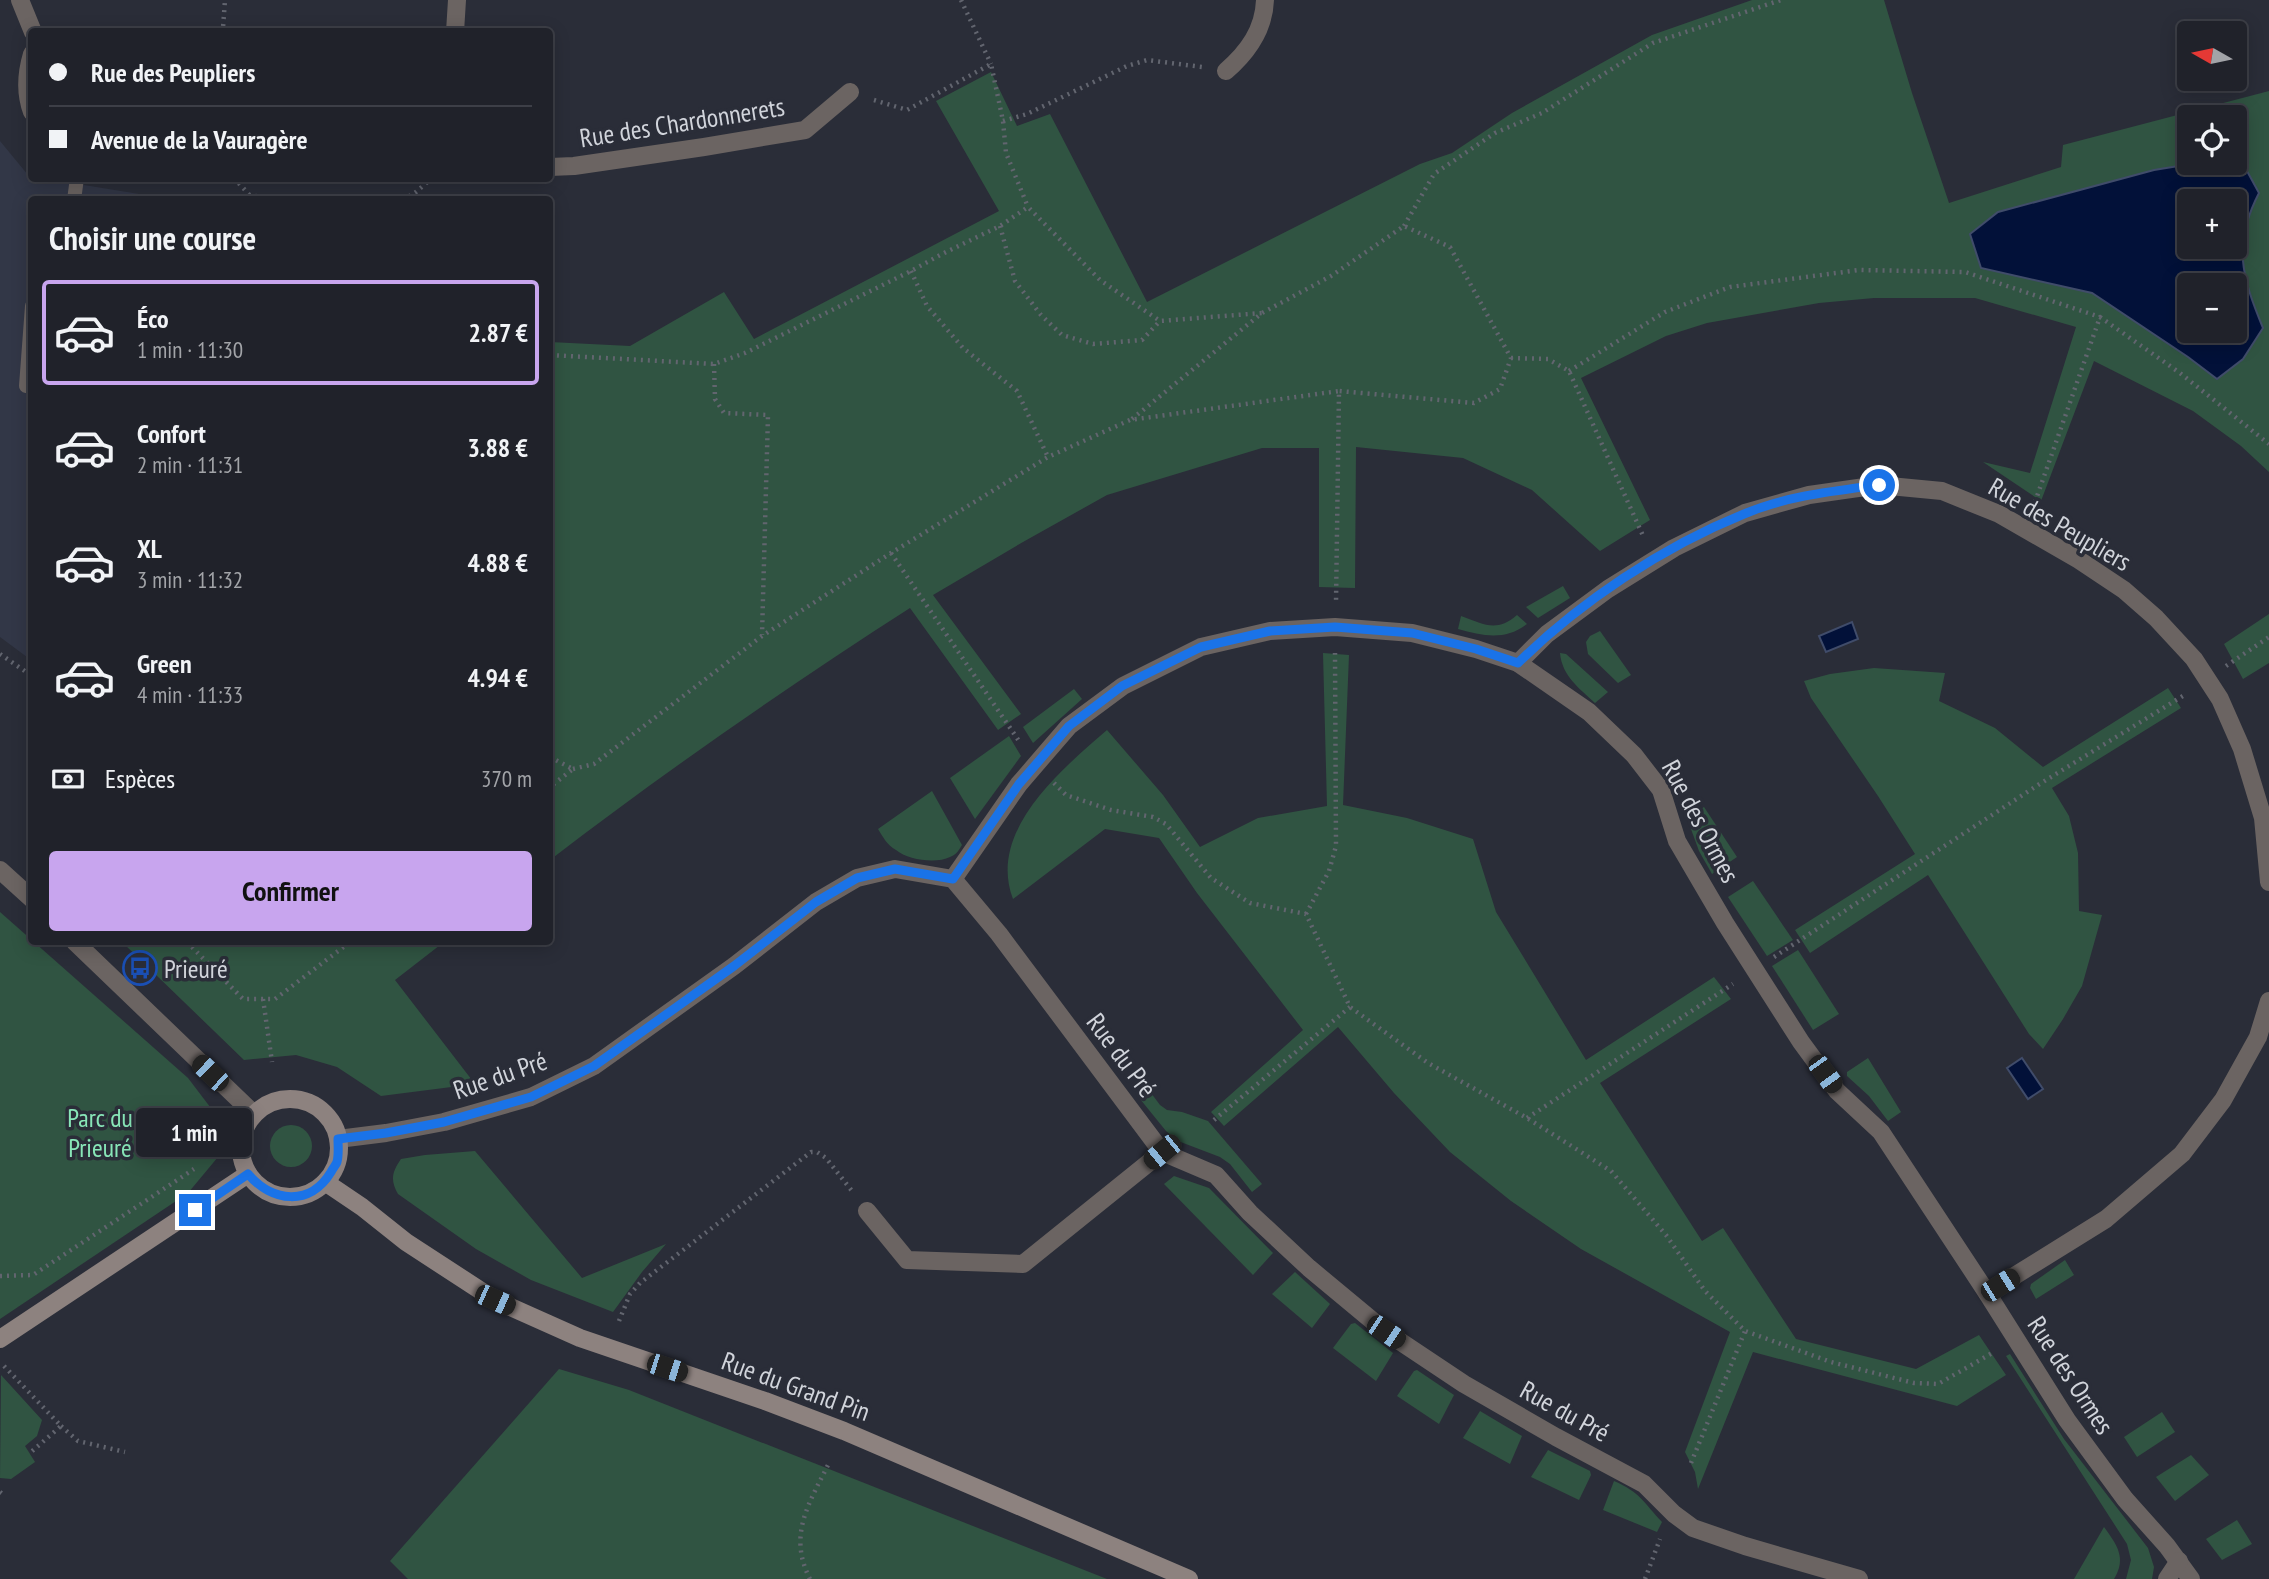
<!DOCTYPE html>
<html lang="fr">
<head>
<meta charset="utf-8">
<style>
  body { margin:0; font-family:"PT Sans Narrow",sans-serif; background:#2d2f36; color:#f1f3f6; height:100vh; display:flex; flex-direction:column; font-size:26px; white-space:nowrap }
  * { box-sizing:border-box; margin:0 }
  p { font-size:23px; color:#a2a4a8 }
  .icon { flex:none; width:38px; height:38px; fill:none; stroke:currentColor; stroke-width:2; stroke-linecap:round; stroke-linejoin:round }
  .map { position:relative; flex:1; overflow:hidden }
  .details { position:absolute; left:28px; top:196px; width:525px; height:749px; display:flex; flex-direction:column; background:#20222a; border-radius:7px; box-shadow:0 4px 18px #0003,0 0 0 2px #3d3f47 }
  .details>* { flex:none }
  .top-card { position:absolute; left:28px; top:28px; width:525px; height:154px; border-radius:7px; box-shadow:0 4px 18px #0003,0 0 0 2px #3d3f47; display:grid; align-content:center; height:154px; padding:0 21px; background:#20222a }
  .needle { width:46px; rotate:279deg }
  .controls { position:absolute; left:2177px; top:21px; display:grid; gap:14px }
  .controls a { display:grid; place-items:center; width:70px; height:70px; border-radius:7px; background:#20222a; box-shadow:0 4px 18px #0003,0 0 0 2px #3d3f47; font-size:35px }
  .end { position:absolute; width:32px; height:32px; margin:-16px; border:9px solid #1a73e8; background:#fff; box-shadow:0 0 0 4px #fff }
  .from { border-radius:50% }
  .bubble { position:absolute; height:49px; border-radius:7px; background:#20222a; box-shadow:0 4px 18px #0003,0 0 0 2px #3d3f47; font-size:23px; font-weight:600; line-height:49px; text-align:center }
  .car { position:absolute; width:21px; height:42px; margin:-21px -10px; border-radius:9px; box-shadow:0 0 5px 2px #0007; background:linear-gradient(#222 24%,#8ab4d8 0 40%,#222 0 76%,#8ab4d8 0 86%,#222 0) }
  .top-card b { display:flex; align-items:center; gap:24px; height:66px; font-size:26px }
  .top-card b+b { border-top:2px solid #3d3f47 }
  .top-card i { width:18px; height:18px; background:#f1f3f6 }
  ul { padding:0; list-style:none }
  li { display:flex; align-items:center; gap:21px; height:105px; margin:0 14px 10px; padding:0 7px; border:4px solid transparent; border-radius:7px }
  li div { flex:1 }
  li b { display:block; font-size:26px }
  li em { font-style:normal; font-weight:600 }
  li.current { border-color:#c8a5ee }
  li>.icon { width:63px; height:63px; stroke-width:1.5 }
  h2 { padding:0 21px; font-size:32px; line-height:84px }
  .pay { display:flex; align-items:center; gap:18px; height:77px; padding:0 21px; font-size:26px }
  .pay p { margin-inline-start:auto }
  .action { display:flex; gap:14px; margin-top:auto; padding:14px 21px }
  .action a { flex:1; height:80px; border-radius:7px; background:#c8a5ee; color:#111; font-size:28px; font-weight:600; line-height:80px; text-align:center }
  .map>svg:first-child { display:block }
  .built { fill:#323747 }
  .green { fill:#305442; fill-rule:evenodd }
  .water { fill:#021139; stroke:#404c6a; stroke-width:2; fill-rule:evenodd }
  .lines { fill:none; stroke-linecap:round; stroke-linejoin:round }
  .path { stroke:#62656f; stroke-width:4.5; stroke-dasharray:2 5; stroke-linecap:butt }
  .lane { stroke:#6b6462; stroke-width:14 }
  .street { stroke:#6b6462; stroke-width:18 }
  .secondary { stroke:#8d827f; stroke-width:18 }
  .route { stroke:#1a73e8; stroke-width:9 }
  .labels { text-anchor:middle; dominant-baseline:central; stroke-width:7; stroke-linejoin:round; paint-order:stroke }
  .street-label { font-size:26px; fill:#d1d4db; stroke:#2a2d38 }
  .poi-label { font-size:26px; fill:#d1d4db; stroke:#2a2d38; text-anchor:start }
  .park-label { font-size:26px; fill:#88e6b8; stroke:#2a2d38 }
</style>
</head>
<body>
<div class="map">
<svg width="2269" height="1579" viewBox="0 0 2269 1579">
  <rect width="100%" height="100%" fill="#2a2d38"/>
  <!-- built -->
  <polygon class="built" points="0,141 28,175 31,176 32,178 47,179 170,199 32,200 31,660 0,637"/>
  <!-- green -->
  <g class="green">
    <path d="M1752 0H1884L1912 93 1949 203 2061 167 2063 145 2269 91V472L2241 446 2193 411 2094 361 2041 501 1983 462 2030 473 2076 327 1975 298H1874L1819 303 1707 323 1666 336 1581 378 1650 520 1600 551 1532 490 1463 458 1356 447 1355 588 1319 587V448H1262L1107 495 1023 542 933 595 1021 714 998 730 910 608C787 687 666 771 550 860V342L630 346 724 292 754 339 999 211 936 101 991 72 1017 126 1050 114 1147 302 1420 164 1452 153 1512 113 1652 35ZM2189 117H2235V163H2189ZM2189 201H2235V247H2189ZM2189 285H2235V331H2189Z"/>
    <polygon points="1563,586 1570,598 1538,618 1526,607"/>
    <polygon points="2269,614 2269,663 2243,679 2224,644"/>
    <path d="M1517 615 1527 624C1505 641 1483 636 1458 629L1461 616C1484 624 1496 633 1517 615Z"/>
    <polygon points="1600,631 1631,675 1618,683 1588,654 1586,642 1590,636"/>
    <path d="M1323 653 1349 655 1343 805 1407 818 1473 839 1496 912 1586 1060 1714 977 1731 999 1600 1083 1702 1241 1723 1228 1796 1339 1916 1369 1979 1335 2006 1375 1957 1406 1753 1352 1698 1489 1695 1472 1685 1452 1730 1332 1581 1249 1511 1201 1450 1152 1394 1093 1338 1027 1224 1126 1211 1112 1303 1030 1197 893 1159 838 1105 829 1013 899C987 831 1061 770 1107 730L1163 795 1200 847 1258 818 1327 806Z"/>
    <path d="M1560 653 1566 654 1608 692 1595 703C1579 688 1562 676 1560 653Z"/>
    <polygon points="1874,668 1945,673 1939,701 1995,728 2043,767 2168,688 2181,708 2052,788 2069,816 2078,853 2079,911 2102,915 2082,986 2063,1019 2043,1049 2029,1034 1928,875 1810,953 1795,930 1915,854 1878,796 1811,698 1804,681 1830,674"/>
    <polygon points="1074,689 1082,699 1033,743 1023,727"/>
    <polygon points="1009,736 1021,756 975,819 950,778"/>
    <path d="M932 791 962 845C959 850 956 855 950 857 936 864 908 860 896 850 887 845 883 837 878 829Z"/>
    <polygon points="1704,807 1737,857 1712,874 1699,851 1687,818"/>
    <polygon points="1753,881 1793,940 1767,956 1728,897"/>
    <polygon points="0,912 188,1078 223,1124 218,1157 188,1193 0,1319"/>
    <polygon points="122,942 444,942 395,980 475,1084 381,1096 337,1067 296,1055 244,1060"/>
    <polygon points="1798,950 1839,1014 1813,1030 1772,966"/>
    <polygon points="1868,1058 1901,1112 1888,1121 1869,1096 1847,1076 1847,1072"/>
    <polygon points="1145,1085 1160,1105 1167,1110 1182,1112 1208,1121 1262,1184 1252,1192 1230,1164 1220,1157 1178,1141 1166,1131 1136,1094"/>
    <circle cx="291" cy="1146" r="21"/>
    <path d="M475 1151 582 1278 666 1244 642 1272 613 1312 531 1280 476 1249 398 1194C390 1180 392 1172 401 1159L425 1155Z"/>
    <polygon points="1174,1176 1209,1188 1273,1253 1253,1275 1164,1184"/>
    <polygon points="2065,1260 2074,1275 2036,1299 2030,1288 2031,1284"/>
    <polygon points="1295,1272 1330,1304 1312,1328 1272,1294"/>
    <polygon points="1355,1323 1393,1353 1376,1381 1333,1348 1351,1324"/>
    <polygon points="2010,1354 2064,1439 2148,1548 2154,1567 2152,1579 2126,1579 2131,1560 2127,1544 2006,1356"/>
    <polygon points="559,1369 629,1390 1107,1579 408,1579 390,1561"/>
    <polygon points="1417,1370 1454,1395 1439,1424 1397,1396 1414,1371"/>
    <polygon points="1,1375 42,1420 37,1436 25,1446 35,1462 11,1479 0,1478"/>
    <polygon points="1480,1411 1522,1436 1510,1464 1463,1438"/>
    <polygon points="2162,1412 2175,1432 2137,1457 2124,1437"/>
    <polygon points="1548,1450 1590,1471 1591,1475 1579,1500 1531,1477"/>
    <polygon points="2191,1455 2209,1475 2175,1501 2156,1477"/>
    <path d="M1614 1481C1640 1492 1644 1503 1662 1522L1657 1532 1603 1510Z"/>
    <polygon points="2237,1520 2252,1544 2222,1560 2206,1539"/>
    <path d="M2104 1527C2117 1545 2127 1558 2114 1579H2074Z"/>
  </g>
  <!-- water -->
  <g class="water">
    <path d="M2197 163H2229L2247 171 2259 193C2232 245 2242 277 2263 328L2243 359 2217 379 2188 357 2092 293 1981 268 1970 234 1998 212 2154 170ZM2189 201H2235V247H2189ZM2189 285H2235V331H2189Z"/>
    <polygon points="1852,622 1858,639 1826,652 1819,636"/>
    <polygon points="2022,1058 2043,1089 2028,1099 2007,1068"/>
  </g>
  <g class="lines">
    <!-- path -->
    <g class="path">
      <polyline points="961,0 991,64"/>
      <polyline points="220,32 223,28 225,0"/>
      <polyline points="874,100 907,110 991,64 1003,121 1006,153 1028,207"/>
      <polyline points="1003,121 1027,114 1127,66 1147,60 1202,67"/>
      <polyline points="234,178 254,200"/>
      <polyline points="235,200 253,196 362,200"/>
      <polyline points="403,200 416,192 432,178"/>
      <polyline points="1000,226 1015,281 1041,315 1062,335 1093,344 1142,340 1160,321"/>
      <polyline points="1404,226 1434,174 1495,133 1542,113 1653,43 1781,0"/>
      <polyline points="911,271 927,306 963,348 1017,391 1048,457"/>
      <polyline points="550,355 714,364 745,353 911,271 942,254 1000,226 1028,207 1100,280 1160,321 1262,313"/>
      <polyline points="1511,358 1548,359 1569,371 1644,538"/>
      <polyline points="714,364 715,399 724,413 768,415 762,635"/>
      <polyline points="1569,371 1665,312 1730,287 1859,270 1965,272 2100,317"/>
      <polyline points="1132,419 1262,313 1331,276 1404,226 1450,247 1511,358 1500,389 1474,403 1339,391"/>
      <polyline points="2035,502 2100,317 2180,373 2269,444"/>
      <polyline points="891,553 1021,744"/>
      <polyline points="0,654 32,676"/>
      <polyline points="2226,666 2269,637"/>
      <polyline points="550,757 573,769 550,787"/>
      <polyline points="573,769 594,764 762,636 891,553 1048,457 1130,420 1339,391 1336,603"/>
      <polyline points="1054,783 1066,795 1111,810 1153,817 1166,824 1211,878 1250,903 1306,914 1350,1007 1428,1063 1527,1118 1611,1171 1666,1235 1705,1291 1745,1331 1831,1362 1914,1383 1938,1384 1994,1352"/>
      <polyline points="1306,914 1329,871 1336,846 1335,653"/>
      <polyline points="187,942 243,999 275,999 350,942"/>
      <polyline points="1774,957 2038,785 2186,694"/>
      <polyline points="263,999 272,1062"/>
      <polyline points="1527,1118 1733,984"/>
      <polyline points="1214,1120 1350,1007"/>
      <polyline points="0,1276 33,1275 194,1169"/>
      <polyline points="619,1321 630,1294 640,1283 811,1152 817,1152 826,1158 852,1191"/>
      <polyline points="4,1366 61,1426 30,1453"/>
      <polyline points="61,1426 78,1441 125,1452"/>
      <polyline points="1691,1463 1745,1331"/>
      <polyline points="0,1492 5,1496"/>
      <path d="M810 1579C787 1534 810 1502 830 1461"/>
      <polyline points="1645,1579 1660,1539"/>
    </g>
    <!-- lane -->
    <g class="lane">
      <polyline points="74,200 77,178"/>
      <polyline points="26,386 32,306"/>
    </g>
    <!-- street -->
    <g class="street">
      <polyline points="20,0 33,32"/>
      <polyline points="455,32 457,0"/>
      <path d="M32 54C26 74 25 93 32 112"/>
      <path d="M1226 71C1248 52 1264 30 1265 0"/>
      <polyline points="550,167 574,166 704,147 805,130 850,92"/>
      <polyline points="1518,663 1547,634 1608,589 1674,548 1745,513 1809,495 1879,485 1942,491 1999,514 2079,560 2124,590 2156,618 2194,659 2220,699 2242,749 2263,818 2269,882"/>
      <polyline points="0,870 32,899"/>
      <polyline points="953,879 1019,784 1069,726 1123,686 1201,647 1270,631 1335,627 1412,633 1476,649 1518,663 1589,712 1634,755 1661,790 1677,841 1725,923 1801,1042 1837,1091 1881,1132 1987,1293 2067,1420 2125,1499 2167,1546 2191,1579"/>
      <polyline points="75,942 254,1114"/>
      <polyline points="338,1139 386,1133 444,1122 531,1097 594,1066 734,966 816,902 857,878 895,869 953,879 999,934 1162,1152 1216,1175 1250,1213 1309,1268 1386,1332 1464,1384 1556,1437 1644,1484 1674,1514 1693,1528 1745,1546 1859,1579"/>
      <polyline points="867,1211 907,1260 1023,1264 1162,1152"/>
      <polyline points="1987,1293 2106,1219 2182,1154 2223,1100 2258,1037 2269,1001"/>
      <polyline points="2167,1579 2179,1561"/>
    </g>
    <!-- secondary -->
    <g class="secondary">
      <circle cx="290" cy="1148" r="49"/>
      <polyline points="325,1182 362,1207 406,1242 495,1300 580,1338 765,1401 844,1431 1189,1579"/>
      <polyline points="0,1339 248,1174"/>
    </g>
  </g>
  <g class="lines">
    <!-- route -->
    <path class="route" d="M195 1210 248 1174C272 1202 310 1207 331 1172 333 1168 336 1165 337 1162 339 1155 338 1146 338 1139L386 1133 444 1122 531 1097 594 1066 734 966 816 902 857 878 895 869 953 879 1019 784 1069 726 1122 686 1201 647 1270 631 1335 627 1412 633 1476 649 1518 663C1580 602 1662 547 1744 514 1786 496 1834 491 1879 485"/>
  </g>
  <!-- icons -->
  <defs>
    <g id="bus-ring" transform="scale(1.75)"><circle r="9.5" fill="#2a2d38" stroke="#1a4fb4" stroke-width="1.5"/><path d="M-5-6H5V4H4V6H2V4H-2V6H-4V4H-5ZM-3.5-4V0h7V-4ZM-3.5 1.2v1.5H-2V1.2ZM2 1.2v1.5H3.5V1.2Z" fill="#1a4fb4"/></g>
  </defs>
  <g fill-rule="evenodd">
    <use href="#bus-ring" x="140" y="968"/>
  </g>
  <g class="labels">
    <!-- street labels -->
    <g class="street-label">
      <text transform="translate(682 122) rotate(-9)">Rue des Chardonnerets</text>
      <text transform="translate(2060 524) rotate(30)">Rue des Peupliers</text>
      <text transform="translate(1701 821) rotate(62)">Rue des Ormes</text>
      <text transform="translate(1122 1055) rotate(53)">Rue du Pré</text>
      <text transform="translate(500 1075) rotate(-19)">Rue du Pré</text>
      <text transform="translate(2071 1375) rotate(57)">Rue des Ormes</text>
      <text transform="translate(796 1386) rotate(20)">Rue du Grand Pin</text>
      <text transform="translate(1565 1411) rotate(29)">Rue du Pré</text>
    </g>
    <!-- poi labels -->
    <g class="poi-label">
      <text x="164" y="968">Prieuré</text>
    </g>
    <!-- park labels -->
    <g class="park-label">
      <text x="100" y="1117">Parc du<tspan x="100" dy="30">Prieuré</tspan></text>
    </g>
  </g>
</svg>
<div class="controls">
<a><svg class="needle" viewBox="-14 -14 28 28"><path d="M0-13l5 13h-10z" fill="#e53935"/><path d="M0 13l5-13h-10z" fill="#a2a4a8"/></svg></a>
<a><svg class="icon" aria-label="locate" viewBox="0 0 24 24"><circle cx="12" cy="12" r="6"/><path d="M12 2v4M12 18v4M2 12h4M18 12h4"/></svg></a>
<a>+</a>
<a>−</a>
</div>
<i class="end from" style="left:1879px;top:485px"></i>
<i class="end" style="left:195px;top:1210px"></i>
<div class="bubble" style="left:136px;top:1108px;width:116px">1 min</div>
<i class="car" style="left:210px;top:1073px;rotate:314deg"></i>
<i class="car" style="left:1825px;top:1074px;rotate:144deg"></i>
<i class="car" style="left:1162px;top:1152px;rotate:231deg"></i>
<i class="car" style="left:2000px;top:1285px;rotate:58deg"></i>
<i class="car" style="left:495px;top:1300px;rotate:114deg"></i>
<i class="car" style="left:1386px;top:1332px;rotate:124deg"></i>
<i class="car" style="left:667px;top:1368px;rotate:108deg"></i>
<div class="top-card">
<b><i class="from"></i>Rue des Peupliers</b>
<b><i></i>Avenue de la Vauragère</b>
</div>
<section class="details">
<h2>Choisir une course</h2>
<ul>
<li class="current"><svg class="icon" aria-label="car" viewBox="0 0 24 24"><path d="M5 17H2v-5l4-1 3-4h7l3 4 3 1v5h-3M9 17h6M6 11h13"/><circle cx="7" cy="17" r="2"/><circle cx="17" cy="17" r="2"/></svg><div><b>Éco</b><p>1 min · 11:30</p></div><em>2.87 €</em></li>
<li><svg class="icon" aria-label="car" viewBox="0 0 24 24"><path d="M5 17H2v-5l4-1 3-4h7l3 4 3 1v5h-3M9 17h6M6 11h13"/><circle cx="7" cy="17" r="2"/><circle cx="17" cy="17" r="2"/></svg><div><b>Confort</b><p>2 min · 11:31</p></div><em>3.88 €</em></li>
<li><svg class="icon" aria-label="car" viewBox="0 0 24 24"><path d="M5 17H2v-5l4-1 3-4h7l3 4 3 1v5h-3M9 17h6M6 11h13"/><circle cx="7" cy="17" r="2"/><circle cx="17" cy="17" r="2"/></svg><div><b>XL</b><p>3 min · 11:32</p></div><em>4.88 €</em></li>
<li><svg class="icon" aria-label="car" viewBox="0 0 24 24"><path d="M5 17H2v-5l4-1 3-4h7l3 4 3 1v5h-3M9 17h6M6 11h13"/><circle cx="7" cy="17" r="2"/><circle cx="17" cy="17" r="2"/></svg><div><b>Green</b><p>4 min · 11:33</p></div><em>4.94 €</em></li>
</ul>
<div class="pay"><svg class="icon" aria-label="cash" viewBox="0 0 24 24"><path d="M3 7h18v10H3z"/><circle cx="12" cy="12" r="2"/></svg>Espèces<p>370 m</p></div>
<div class="action"><a>Confirmer</a></div>
</section>
</div>
</body>
</html>
